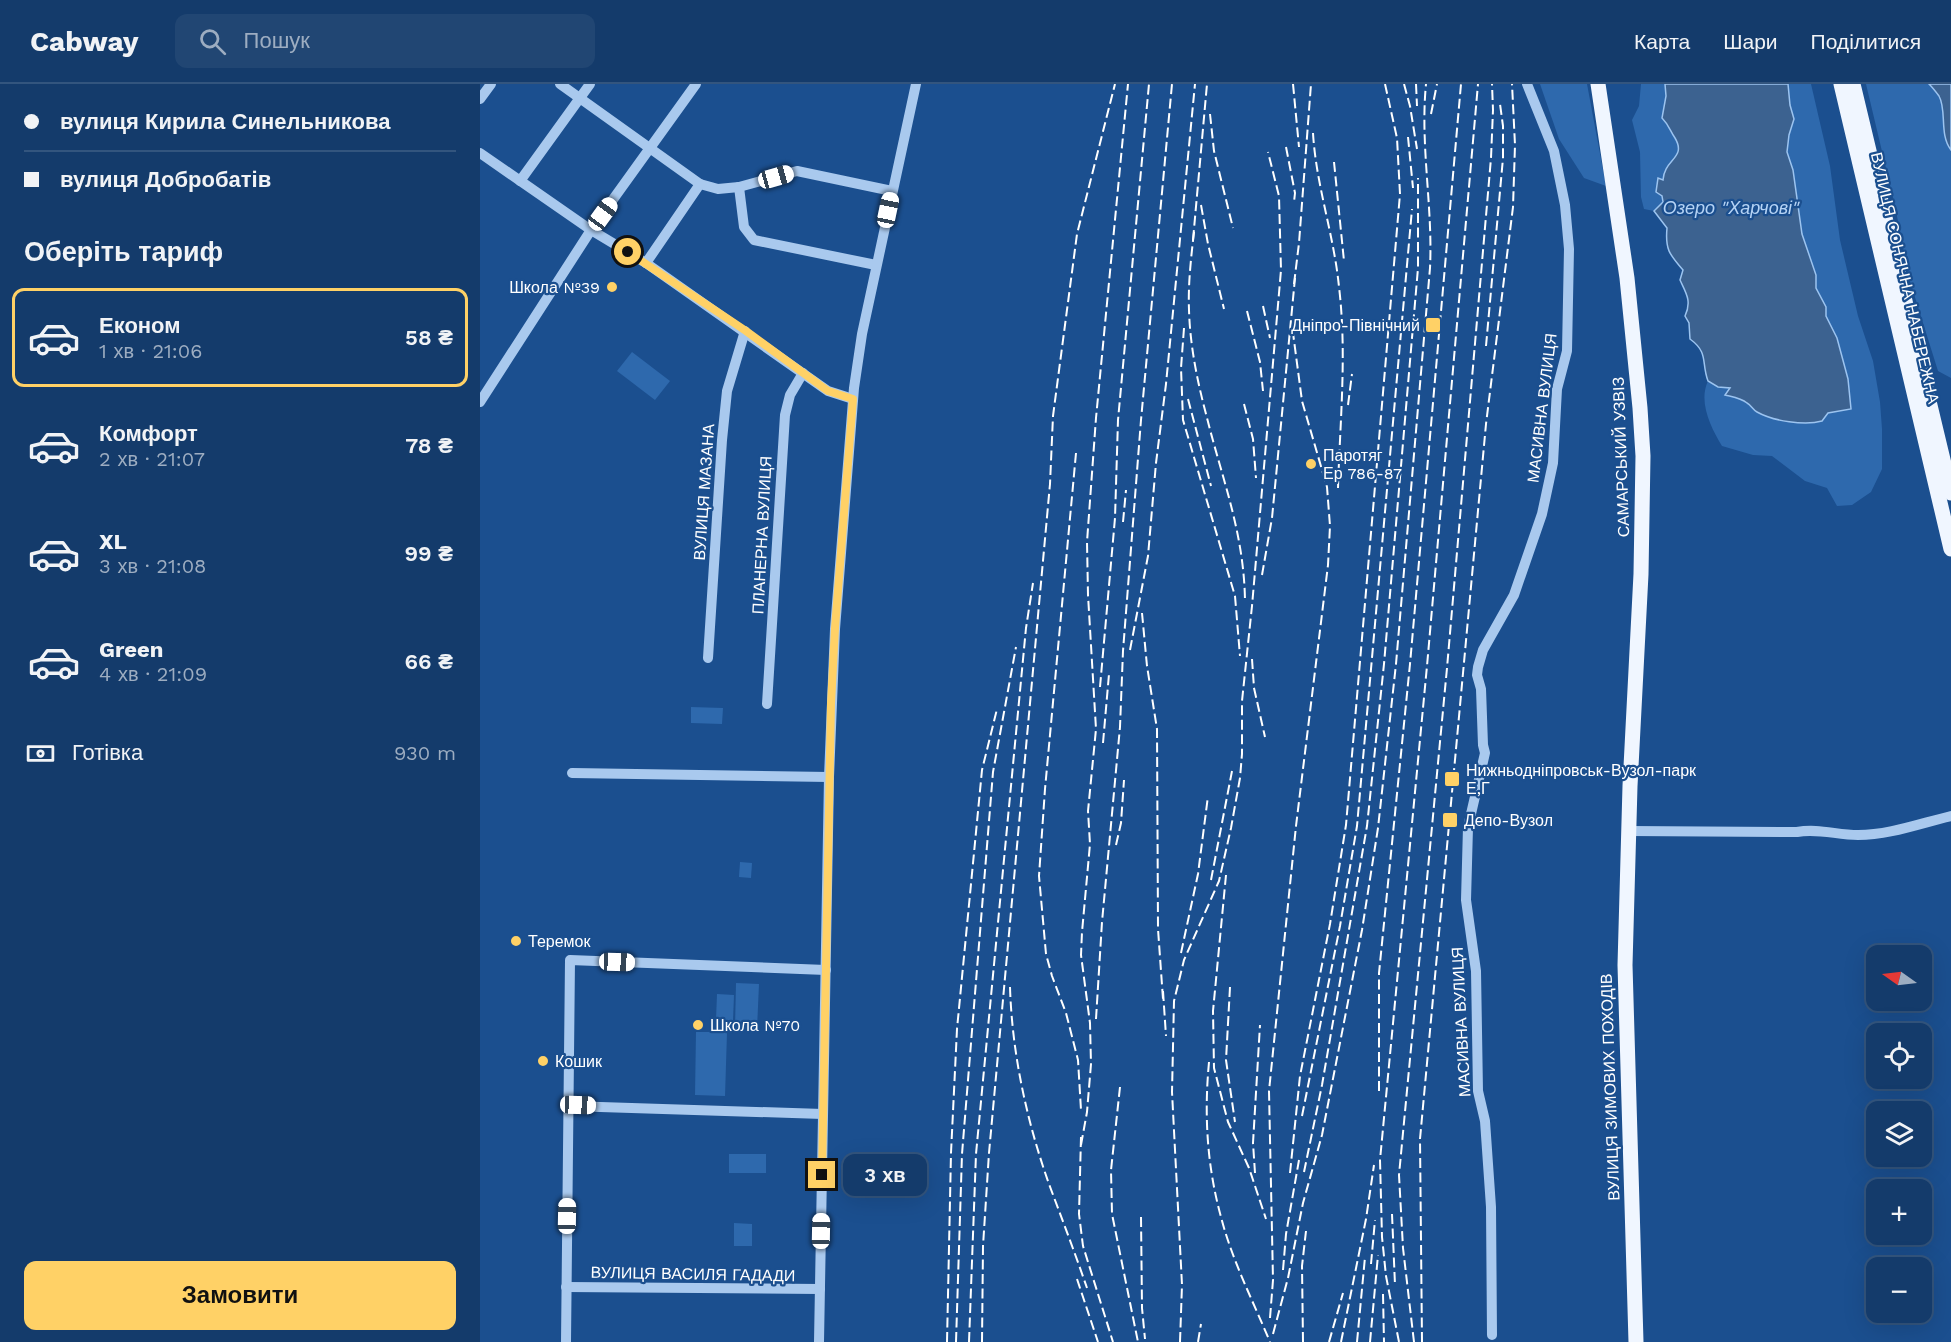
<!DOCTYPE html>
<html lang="uk">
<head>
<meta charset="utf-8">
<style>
  body { margin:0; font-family:"Work Sans",sans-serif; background:#214673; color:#f1f3f6; height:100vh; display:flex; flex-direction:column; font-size:22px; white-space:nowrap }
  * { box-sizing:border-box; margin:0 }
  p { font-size:20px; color:#9dadc1 }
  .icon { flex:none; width:33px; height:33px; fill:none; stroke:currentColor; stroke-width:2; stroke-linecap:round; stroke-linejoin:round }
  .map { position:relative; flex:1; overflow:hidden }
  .details { display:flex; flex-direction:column; background:#143b6b; width:480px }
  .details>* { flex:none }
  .banner { display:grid; align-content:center; height:132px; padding:0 24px; background:#143b6b }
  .needle { width:39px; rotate:284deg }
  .fabs { position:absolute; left:1386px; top:861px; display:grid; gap:12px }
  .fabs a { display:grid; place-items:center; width:66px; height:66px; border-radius:12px; background:#143b6b; box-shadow:0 6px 24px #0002,0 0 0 2px #33557e; font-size:30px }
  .end { position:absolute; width:27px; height:27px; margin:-14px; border:8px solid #ffd166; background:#111; box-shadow:0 0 0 3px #111 }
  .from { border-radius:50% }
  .bubble { position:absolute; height:42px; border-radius:12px; background:#143b6b; box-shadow:0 6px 24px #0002,0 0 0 2px #33557e; font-size:20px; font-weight:600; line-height:42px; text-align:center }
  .car { position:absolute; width:18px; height:36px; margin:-18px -9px; border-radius:8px; box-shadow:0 0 4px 2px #0007; background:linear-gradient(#fff 24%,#345 0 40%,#fff 0 76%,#345 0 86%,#fff 0) }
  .banner b { display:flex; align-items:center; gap:21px; height:57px; font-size:22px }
  .banner b+b { border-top:2px solid #33557e }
  .banner i { width:15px; height:15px; background:#f1f3f6 }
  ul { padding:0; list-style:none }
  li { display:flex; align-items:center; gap:18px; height:99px; margin:0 12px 9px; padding:0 12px; border:3px solid transparent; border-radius:12px }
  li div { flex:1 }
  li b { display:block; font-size:22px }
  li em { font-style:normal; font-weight:600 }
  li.selected { border-color:#ffd166 }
  li>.icon { width:54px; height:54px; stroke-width:1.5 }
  h2 { padding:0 24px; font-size:27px; line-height:72px }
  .pay { display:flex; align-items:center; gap:15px; height:66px; padding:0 24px; font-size:22px }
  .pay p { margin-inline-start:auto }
  .button { display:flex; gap:12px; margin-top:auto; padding:12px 24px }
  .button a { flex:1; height:69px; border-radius:12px; background:#ffd166; color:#111; font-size:24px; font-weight:600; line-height:69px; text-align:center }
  header { display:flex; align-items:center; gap:36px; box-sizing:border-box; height:84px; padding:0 30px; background:#143b6b; border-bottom:2px solid #33557e }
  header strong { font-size:28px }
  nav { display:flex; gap:33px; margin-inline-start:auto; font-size:21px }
  .search { width:420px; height:54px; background:#214673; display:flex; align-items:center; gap:15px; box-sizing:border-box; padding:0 21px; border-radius:12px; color:#9dadc1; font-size:22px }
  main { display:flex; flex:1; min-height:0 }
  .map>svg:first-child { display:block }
  .green { fill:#2e69ad }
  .water { fill:#3c6290; stroke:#9cc4f0; stroke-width:1.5 }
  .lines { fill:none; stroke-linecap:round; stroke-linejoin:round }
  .minor { stroke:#a9c9ee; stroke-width:10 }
  .major { stroke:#f0f6ff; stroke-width:15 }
  .rail { stroke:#fff; stroke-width:2; stroke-dasharray:10 4.5; stroke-linecap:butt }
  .route { stroke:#ffd166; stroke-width:8 }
  .poi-dot { fill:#ffd166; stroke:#1b4f8f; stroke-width:2 }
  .labels { text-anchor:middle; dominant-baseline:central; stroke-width:4.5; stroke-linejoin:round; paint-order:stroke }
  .street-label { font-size:16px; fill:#fff; stroke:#1b4f8f }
  .poi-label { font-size:16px; fill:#fff; stroke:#1b4f8f; text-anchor:start }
  .water-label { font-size:18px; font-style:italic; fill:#b5d3f5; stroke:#1b4f8f }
</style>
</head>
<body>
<header>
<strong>Cabway</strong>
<div class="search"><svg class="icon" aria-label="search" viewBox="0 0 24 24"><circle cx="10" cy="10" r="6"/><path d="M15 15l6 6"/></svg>Пошук</div>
<nav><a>Карта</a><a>Шари</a><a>Поділитися</a></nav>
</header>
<main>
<section class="details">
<div class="banner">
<b><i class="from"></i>вулиця Кирила Синельникова</b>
<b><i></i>вулиця Добробатів</b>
</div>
<h2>Оберіть тариф</h2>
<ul>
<li class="selected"><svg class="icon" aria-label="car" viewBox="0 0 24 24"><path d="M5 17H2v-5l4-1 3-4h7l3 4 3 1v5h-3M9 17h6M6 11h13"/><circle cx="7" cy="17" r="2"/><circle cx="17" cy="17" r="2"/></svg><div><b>Економ</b><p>1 хв · 21:06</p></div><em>58 ₴</em></li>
<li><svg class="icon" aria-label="car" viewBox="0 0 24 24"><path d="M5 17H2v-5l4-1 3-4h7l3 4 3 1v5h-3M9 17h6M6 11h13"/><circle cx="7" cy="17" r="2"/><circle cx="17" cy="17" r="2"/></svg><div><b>Комфорт</b><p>2 хв · 21:07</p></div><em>78 ₴</em></li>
<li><svg class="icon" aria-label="car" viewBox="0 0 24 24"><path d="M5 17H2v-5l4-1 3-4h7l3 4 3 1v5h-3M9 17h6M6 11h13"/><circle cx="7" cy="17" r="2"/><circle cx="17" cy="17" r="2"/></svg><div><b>XL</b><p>3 хв · 21:08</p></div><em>99 ₴</em></li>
<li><svg class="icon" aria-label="car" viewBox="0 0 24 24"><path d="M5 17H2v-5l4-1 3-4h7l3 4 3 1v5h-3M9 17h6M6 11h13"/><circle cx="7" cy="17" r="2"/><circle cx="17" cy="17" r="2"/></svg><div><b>Green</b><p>4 хв · 21:09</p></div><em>66 ₴</em></li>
</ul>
<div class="pay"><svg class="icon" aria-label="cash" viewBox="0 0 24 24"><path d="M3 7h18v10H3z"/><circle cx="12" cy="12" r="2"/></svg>Готівка<p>930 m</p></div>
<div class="button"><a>Замовити</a></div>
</section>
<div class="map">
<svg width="1471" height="1258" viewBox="0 0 1471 1258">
  <rect width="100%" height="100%" fill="#1b4f8f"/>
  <!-- green -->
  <g class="green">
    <polygon points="1060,0 1107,0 1126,102 1104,94 1079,55"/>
    <path d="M1161 0H1185L1186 12 1182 34C1189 41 1190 47 1195 54 1207 74 1183 74 1183 96L1178 94 1184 118 1174 127 1164 125 1161 113 1160 68 1152 36 1159 22Z"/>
    <path d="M1308 0H1331L1350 82 1360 156 1378 232 1393 277 1400 318 1402 345V385L1391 408 1372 421 1357 422 1347 404 1325 397 1292 372 1273 371 1242 362C1231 344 1218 318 1228 297L1238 303 1251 304 1246 312 1255 313 1267 319 1276 328 1342 337 1348 329 1371 325 1368 295 1357 254 1346 232V223L1336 204V191L1322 150 1313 86 1307 68 1309 51 1314 35 1310 21Z"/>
    <path d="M1386 0H1449C1452 3 1456 8 1459 12 1467 26 1459 51 1471 66V294L1458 287 1429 194 1415 122Z"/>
    <polygon points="152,268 190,297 175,316 137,287"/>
    <polygon points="211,623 243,624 242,640 211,639"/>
    <polygon points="260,778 272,779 271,794 259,793"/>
    <polygon points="256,899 279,900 277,945 255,944"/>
    <polygon points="237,910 254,911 253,937 236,936"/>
    <polygon points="216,948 247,948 245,1012 215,1011"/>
    <rect x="249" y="1070" width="37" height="19"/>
    <polygon points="254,1139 272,1140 272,1162 254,1162"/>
  </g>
  <!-- water -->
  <g class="water">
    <path d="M1185 0H1308L1310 21 1314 35 1309 51 1307 68 1313 86 1322 150 1336 191V204L1346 223V232L1357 254 1368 295 1371 325 1348 329 1342 337C1325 342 1293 337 1277 328 1273 326 1271 321 1267 319 1261 314 1253 313 1245 311L1250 304 1238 303 1228 297C1221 278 1229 269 1210 255L1209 239 1205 232C1212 217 1206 209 1200 196L1203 186C1189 170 1185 165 1187 144L1174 127 1183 118 1182 112 1176 108 1178 94 1183 96C1184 75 1207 74 1195 54 1190 47 1189 41 1182 34L1186 12Z"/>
    <path d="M1449 0H1471V66C1459 51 1467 26 1459 12 1456 8 1452 3 1449 0Z"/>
  </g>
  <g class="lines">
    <!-- minor -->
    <g class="minor">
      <polyline points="80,0 220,100 238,105 259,103 317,87 412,107"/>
      <polyline points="0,15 11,0"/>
      <polyline points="0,69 111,146 166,179 348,307 373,315"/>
      <polyline points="40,97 110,0"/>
      <polyline points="259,103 264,143 274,156 396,181"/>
      <polyline points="166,179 220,100"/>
      <polyline points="0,318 111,146 216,0"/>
      <polyline points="228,574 242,356 247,307 265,247"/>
      <polyline points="287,620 305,331 310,311 323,289"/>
      <polyline points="92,689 349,693"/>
      <path d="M1149 747 1317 748C1338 744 1357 751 1378 751 1409 751 1441 739 1471 732"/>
      <polyline points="89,1022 343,1030"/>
      <polyline points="86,1203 340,1205"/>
      <polyline points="1012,1251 1011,1123 1005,1037 998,1007 996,887 986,816 988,743 1005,669 1003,661 1001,605 997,591 998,583 1003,566 1034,511 1062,430 1073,379 1077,305 1087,267 1089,165 1085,121 1074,67 1047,0"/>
      <polyline points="86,1258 90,876 346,886"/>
      <polyline points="339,1258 349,693 355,545 374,304 382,250 436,0"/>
    </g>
    <!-- major -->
    <g class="major">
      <polyline points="1118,0 1147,194 1160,324 1163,372 1161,490 1150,702 1145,881 1156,1258"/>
      <polyline points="1361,0 1471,465"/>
      <polyline points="1373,0 1471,409"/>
    </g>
    <!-- rail -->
    <g class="rail">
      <polyline points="813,0 819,63"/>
      <polyline points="924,0 930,22 937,65"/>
      <polyline points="936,0 937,22"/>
      <polyline points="730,30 734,67 753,144"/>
      <polyline points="951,30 957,0"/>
      <path d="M833 49C836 101 854 151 859 203 867 269 860 337 858 404"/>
      <polyline points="928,53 933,104"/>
      <polyline points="806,63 815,109 814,118"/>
      <polyline points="854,78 864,177"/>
      <polyline points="721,121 728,160 744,225"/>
      <path d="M714 148C711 174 708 200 709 226 710 261 717 296 726 330 742 395 764 448 765 517"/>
      <polyline points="713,156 727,0"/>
      <polyline points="814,200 819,159 831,0"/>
      <polyline points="783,222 790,254"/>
      <polyline points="767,227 780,278 783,307"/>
      <polyline points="704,244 701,284 703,336 755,512 760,572"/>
      <polyline points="1006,262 1023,74 1023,42 1020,20"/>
      <polyline points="708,315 731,402"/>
      <polyline points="764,320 773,355 776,394"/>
      <polyline points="868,321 872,290"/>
      <polyline points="596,369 565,705 559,792 566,870 572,892 586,929 598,976 601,1026"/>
      <polyline points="643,438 646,406"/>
      <polyline points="782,491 792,434 815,194"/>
      <polyline points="662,529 667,582 677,645 678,845 683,915"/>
      <polyline points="650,566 668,472 676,379 686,300 715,0"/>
      <polyline points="772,575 774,604 785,653"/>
      <polyline points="620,603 635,434 638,336 669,0"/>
      <polyline points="623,659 629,590"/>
      <polyline points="636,761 641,739 644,696"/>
      <polyline points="746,791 733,927 734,984 748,1038 769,1084 786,1135"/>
      <polyline points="731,796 752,687"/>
      <polyline points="701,869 718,790 728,712"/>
      <path d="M530 903C532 970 547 1038 569 1100 582 1135 595 1169 607 1204"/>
      <polyline points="750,903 746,976 755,1038"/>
      <polyline points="683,907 686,952"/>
      <polyline points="616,935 622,838 640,643 643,567 661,336 692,0"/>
      <path d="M729 978C724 1031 727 1082 741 1133 752 1176 773 1217 790 1258"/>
      <polyline points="640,1003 631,1086 632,1130 658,1258"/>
      <polyline points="899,1007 899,889 930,580 981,0"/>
      <polyline points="822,1032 860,842 877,742 932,125"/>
      <polyline points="601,1053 599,1130 603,1162 633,1258"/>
      <polyline points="601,1061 607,1028 611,980 610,939 601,871 602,848 610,760 608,727 616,645 608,511 607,458 616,334 648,0"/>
      <polyline points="824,1088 842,1001 887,742 904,580 938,184 938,94"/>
      <polyline points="775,1089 773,1059 780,941"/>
      <polyline points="810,1089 820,992 850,840 866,741 920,110 917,54 905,0"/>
      <polyline points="912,1130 915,1201"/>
      <polyline points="661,1133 662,1224 665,1255"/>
      <polyline points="891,1180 895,1136"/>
      <polyline points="803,1186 806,1150 819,1076"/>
      <polyline points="597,1195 618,1258"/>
      <polyline points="903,1210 904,1258"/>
      <polyline points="790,1234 793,1196 789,1007 816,742 848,481 850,442 847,403 822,317 813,249"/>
      <path d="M793 1250 808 1194 823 1119 842 1051 882 846 898 744 916 580 950 184C953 123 940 62 946 0"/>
      <polyline points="467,1258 471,1069 477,945 502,686 517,625"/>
      <polyline points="476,1258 482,1070 513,688 536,563"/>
      <polyline points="489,1258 496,1070 546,544 553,499"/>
      <polyline points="502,1258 503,1162 509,1069 570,400 573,332 597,150 635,0"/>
      <polyline points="700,1258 702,1201 692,1008 694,917 704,876 739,797 751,744 760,694 762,670 762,617 772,522 801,186 799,112 788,68"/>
      <polyline points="718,1258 721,1240"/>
      <polyline points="823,1258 822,1182 826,1147"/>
      <polyline points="849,1258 863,1209"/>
      <polyline points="861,1258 886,1135 894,1081"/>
      <polyline points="877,1258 885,1173"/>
      <polyline points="890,1258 898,1171"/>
      <polyline points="919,1258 906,1192 902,1153 900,1076 947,582 998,0"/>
      <polyline points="934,1258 923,1164 919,1091 967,584 1011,74 1013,26 1012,0"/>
      <polyline points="942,1258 940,1055 1006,340 1033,123 1035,61 1032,0"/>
    </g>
  </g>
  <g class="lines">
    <!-- route -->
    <polyline class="route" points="148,168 266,247 348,307 373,315 355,544 351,620 342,1091"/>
  </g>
  <!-- markers -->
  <g class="poi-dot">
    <circle cx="132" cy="203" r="6"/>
    <rect x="945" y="233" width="16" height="16" rx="3"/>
    <circle cx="831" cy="380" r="6"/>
    <rect x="964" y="687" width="16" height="16" rx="3"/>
    <rect x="962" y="728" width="16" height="16" rx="3"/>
    <circle cx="36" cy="857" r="6"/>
    <circle cx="218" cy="941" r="6"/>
    <circle cx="63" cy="977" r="6"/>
  </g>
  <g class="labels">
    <!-- street labels -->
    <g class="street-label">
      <text transform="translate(1425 194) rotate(77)">ВУЛИЦЯ СОНЯЧНА НАБЕРЕЖНА</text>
      <text transform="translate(1062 324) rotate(-83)">МАСИВНА ВУЛИЦЯ</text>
      <text transform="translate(1141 373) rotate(-92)">САМАРСЬКИЙ УЗВІЗ</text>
      <text transform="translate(224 408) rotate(-86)">ВУЛИЦЯ МАЗАНА</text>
      <text transform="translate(282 451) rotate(-87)">ПЛАНЕРНА ВУЛИЦЯ</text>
      <text transform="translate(981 938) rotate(-93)">МАСИВНА ВУЛИЦЯ</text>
      <text transform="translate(1130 1003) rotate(-92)">ВУЛИЦЯ ЗИМОВИХ ПОХОДІВ</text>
      <text transform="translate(213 1190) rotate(1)">ВУЛИЦЯ ВАСИЛЯ ГАДАДИ</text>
    </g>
    <!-- poi labels -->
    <g class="poi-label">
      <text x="120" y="203" text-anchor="end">Школа №39</text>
      <text x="940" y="241" text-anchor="end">Дніпро-Північний</text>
      <text x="843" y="371">Паротяг<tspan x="843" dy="18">Ер 786-87</tspan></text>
      <text x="986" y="686">Нижньодніпровськ-Вузол-парк<tspan x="986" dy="18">Е,Г</tspan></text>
      <text x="984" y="736">Депо-Вузол</text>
      <text x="48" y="857">Теремок</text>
      <text x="230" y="941">Школа №70</text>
      <text x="75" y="977">Кошик</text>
    </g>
    <!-- water labels -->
    <g class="water-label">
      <text x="1251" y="123">Озеро "Харчові"</text>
    </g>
  </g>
</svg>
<div class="fabs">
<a><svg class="needle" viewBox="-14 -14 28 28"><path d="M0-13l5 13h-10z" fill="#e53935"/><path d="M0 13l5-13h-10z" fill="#9dadc1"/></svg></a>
<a><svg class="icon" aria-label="locate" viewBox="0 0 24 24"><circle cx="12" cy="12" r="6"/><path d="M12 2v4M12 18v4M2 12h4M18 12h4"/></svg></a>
<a><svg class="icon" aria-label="layers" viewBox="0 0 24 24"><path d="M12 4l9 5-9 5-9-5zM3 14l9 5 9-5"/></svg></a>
<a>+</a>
<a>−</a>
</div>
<i class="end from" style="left:148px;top:168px"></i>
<i class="end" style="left:342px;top:1091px"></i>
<div class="bubble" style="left:363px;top:1070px;width:84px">3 хв</div>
<i class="car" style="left:296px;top:93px;rotate:74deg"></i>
<i class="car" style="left:408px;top:126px;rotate:12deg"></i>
<i class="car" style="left:123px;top:130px;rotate:36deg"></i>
<i class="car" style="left:137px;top:878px;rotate:92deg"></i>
<i class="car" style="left:98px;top:1021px;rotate:92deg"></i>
<i class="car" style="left:87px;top:1132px;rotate:1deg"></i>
<i class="car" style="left:341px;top:1147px;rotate:1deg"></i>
</div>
</main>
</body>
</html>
